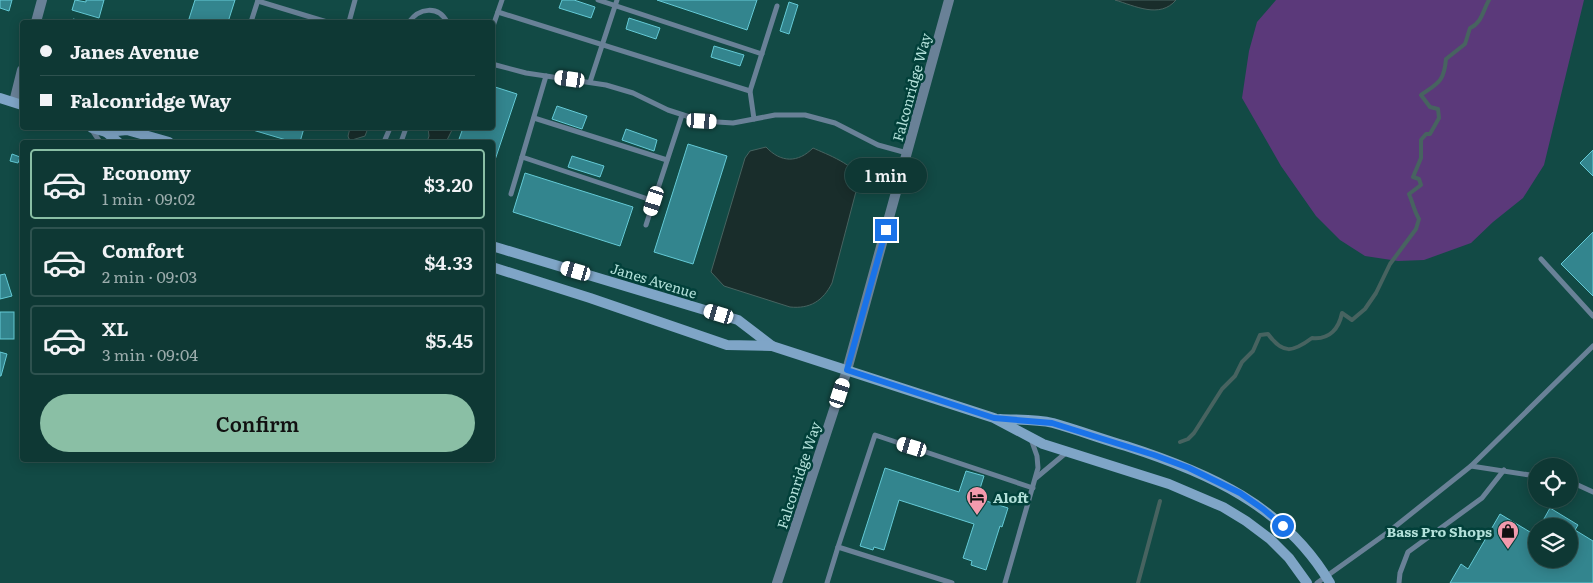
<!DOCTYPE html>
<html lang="en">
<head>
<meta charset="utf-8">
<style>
  body { margin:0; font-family:Literata,serif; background:#1c4340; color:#f1f3f6; height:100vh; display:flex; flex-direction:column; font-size:19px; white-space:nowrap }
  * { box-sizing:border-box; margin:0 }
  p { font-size:16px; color:#9bacac }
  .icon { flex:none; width:28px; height:28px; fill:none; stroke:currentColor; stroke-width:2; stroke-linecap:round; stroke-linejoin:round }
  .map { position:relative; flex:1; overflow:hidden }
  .sheet { position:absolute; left:20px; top:140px; width:475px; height:322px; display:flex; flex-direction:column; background:#0e3834; border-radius:5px; box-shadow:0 2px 12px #0003,0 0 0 1px #2e524f }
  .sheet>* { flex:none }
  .hud { position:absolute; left:20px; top:20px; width:475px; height:110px; border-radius:5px; box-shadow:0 2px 12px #0003,0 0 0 1px #2e524f; display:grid; align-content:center; height:110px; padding:0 20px; background:#0e3834 }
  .tools { position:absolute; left:1528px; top:458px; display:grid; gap:10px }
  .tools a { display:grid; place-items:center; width:50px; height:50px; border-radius:50%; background:#0e3834; box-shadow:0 2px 12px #0003,0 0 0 1px #2e524f; font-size:25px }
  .end { position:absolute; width:22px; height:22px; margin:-11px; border:6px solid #1a73e8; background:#fff; box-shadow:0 0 0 2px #fff }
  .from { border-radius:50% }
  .bubble { position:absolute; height:35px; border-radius:18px; background:#0e3834; box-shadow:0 2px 12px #0003,0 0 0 1px #2e524f; font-size:16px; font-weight:600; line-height:35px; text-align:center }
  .car { position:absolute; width:15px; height:30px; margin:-15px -8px; border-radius:6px; box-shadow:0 0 4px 1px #0007; background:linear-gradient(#fff 24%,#345 0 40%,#fff 0 76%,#345 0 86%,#fff 0) }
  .hud b { display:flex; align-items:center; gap:18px; height:48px; font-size:19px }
  .hud b+b { border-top:1px solid #2e524f }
  .hud i { width:12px; height:12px; background:#f1f3f6 }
  ul { padding:9px 0 0; list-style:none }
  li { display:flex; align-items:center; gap:15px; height:70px; margin:0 10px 8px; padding:0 10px; border:2px solid #2e524f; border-radius:5px }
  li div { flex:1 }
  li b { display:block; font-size:19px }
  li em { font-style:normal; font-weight:600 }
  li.selected { border-color:#8abfa5 }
  li>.icon { width:45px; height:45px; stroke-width:1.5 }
  .primary-button { display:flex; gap:10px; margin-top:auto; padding:10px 20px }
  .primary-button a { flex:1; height:58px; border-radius:30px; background:#8abfa5; color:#111; font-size:20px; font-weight:600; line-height:58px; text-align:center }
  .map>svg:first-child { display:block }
  .green { fill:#5b397a }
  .water { fill:#192d2b; stroke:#476360 }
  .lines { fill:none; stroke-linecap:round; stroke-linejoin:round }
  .stream { stroke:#476360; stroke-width:4 }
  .building { fill:#33858e; stroke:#64cad6 }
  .lane { stroke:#698197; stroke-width:5 }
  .street { stroke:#698197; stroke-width:10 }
  .secondary { stroke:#7fa5c7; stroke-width:10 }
  .route { stroke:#1a73e8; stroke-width:6 }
  .labels { text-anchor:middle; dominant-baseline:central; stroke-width:5; stroke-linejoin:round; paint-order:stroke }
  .street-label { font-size:14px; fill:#b3e1da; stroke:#02403a }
  .poi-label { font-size:14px; font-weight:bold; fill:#b3e1da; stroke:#02403a; text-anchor:start }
</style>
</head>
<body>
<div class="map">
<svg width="1593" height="583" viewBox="0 0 1593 583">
  <rect width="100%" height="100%" fill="#124a45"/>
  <!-- green -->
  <polygon class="green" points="1276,0 1584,0 1544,165 1523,198 1493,222 1471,243 1424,260 1398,261 1365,256 1340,240 1316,216 1281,166 1242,98 1249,51 1257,22"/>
  <!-- water -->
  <g class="water">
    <path d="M1115 0H1176C1160 19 1135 6 1115 0Z"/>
    <polygon points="350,128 368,128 365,136 352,140 349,139 348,136"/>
    <polygon points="428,128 453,128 446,142 427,142 429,136"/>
    <path d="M766 147C781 163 798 163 813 148 826 154 857 165 859 180L832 283C823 301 810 309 790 307L724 286 711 272 745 158 750 151Z"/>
  </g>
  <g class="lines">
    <!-- stream -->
    <g class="stream">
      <path d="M1180 442 1188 439 1194 433 1222 389 1235 376 1242 362 1253 351 1260 335 1268 334C1283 355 1293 352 1312 338 1330 340 1339 328 1342 313L1352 320 1365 309 1376 293 1390 264 1416 229 1419 219C1414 211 1413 203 1409 194L1421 185 1419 179 1413 177 1421 158V140L1426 134H1430L1439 118 1438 109 1430 107 1421 95C1438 83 1444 82 1446 59L1465 44 1470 28C1482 23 1483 10 1489 0"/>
      <polyline points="1138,583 1160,501"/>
    </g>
  </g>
  <!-- building -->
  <g class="building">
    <polygon points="0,0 12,0 9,11 0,8"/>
    <polygon points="75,0 86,2 86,0 104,0 99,18 72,10"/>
    <polygon points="195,0 235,0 228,22 188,22"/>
    <polygon points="562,0 574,0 595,7 591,18 559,8"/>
    <polygon points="657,0 757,0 747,30"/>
    <polygon points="789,2 798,5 789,34 780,31"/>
    <polygon points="629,18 660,28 656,39 626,29"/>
    <polygon points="73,19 86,22 72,22"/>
    <polygon points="714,46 744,55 740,66 711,57"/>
    <polygon points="492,86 517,94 492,169 492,142 458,142 463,128 492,128"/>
    <polygon points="557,106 587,116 582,129 552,119"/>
    <polygon points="246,128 304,128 300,142 293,142"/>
    <polygon points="626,129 657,140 654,151 622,140"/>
    <polygon points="688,144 727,156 693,264 654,252"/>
    <polygon points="1593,150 1593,176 1580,163"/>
    <polygon points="12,154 20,157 18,163 10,161"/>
    <polygon points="572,156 604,166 600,177 568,167"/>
    <polygon points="525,173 633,207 620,246 513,212"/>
    <polygon points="1593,232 1593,296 1561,264"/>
    <polygon points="5,274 12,296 0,299 0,275"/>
    <rect x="0" y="312" width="14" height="27"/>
    <polygon points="0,352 7,354 1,376 0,376"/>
    <polygon points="885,468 959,492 966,471 984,476 977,498 1008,508 1002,527 1000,526 986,570 971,565 972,561 963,558 974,524 899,500 884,550 874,547 873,550 860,546"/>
    <polygon points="1550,508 1578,525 1575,530 1593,541 1593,583 1450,583 1461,564 1468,569 1500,514 1535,535 1536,532 1536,559 1569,559 1569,526 1540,526"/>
  </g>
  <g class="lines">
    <!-- lane -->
    <g class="lane">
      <polyline points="598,0 762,54"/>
      <polyline points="258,1 327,22"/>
      <polyline points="498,12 750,91"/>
      <polyline points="251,22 258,0"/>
      <polyline points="349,22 355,0"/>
      <path d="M409 22C419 8 438 5 447 22"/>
      <polyline points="492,29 502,0"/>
      <polyline points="492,64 526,73 606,85 633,93 668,110 702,121 733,123 775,115 805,115 835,123 878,145 907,153"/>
      <polyline points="590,82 617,0"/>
      <polyline points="534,118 667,160"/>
      <polyline points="754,119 750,91 777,6"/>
      <polyline points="92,130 100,142"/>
      <polyline points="384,142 390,128"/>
      <polyline points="401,142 406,128"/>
      <polyline points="522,157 654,201"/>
      <polyline points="511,194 546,76"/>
      <polyline points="646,225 682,115"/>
      <polyline points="1541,259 1593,316"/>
      <polyline points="1471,466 1536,476"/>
      <polyline points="1036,478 1067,452"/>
      <polyline points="1569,481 1593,492"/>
      <polyline points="838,547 875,435 1033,488"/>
      <polyline points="827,583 838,547 952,583"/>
      <polyline points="1005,583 1038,468 1037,456 1031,439"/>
      <polyline points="1317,583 1387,533 1471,466 1593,346"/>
      <polyline points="1399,583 1400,573 1408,552 1482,498 1504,470"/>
    </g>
    <!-- street -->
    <g class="street">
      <polyline points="36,22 42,0"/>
      <polyline points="14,102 22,70"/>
      <polyline points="777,583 847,370 949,0"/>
    </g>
    <!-- secondary -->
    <g class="secondary">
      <polyline points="0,98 22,105"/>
      <polyline points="92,128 106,132 127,130 169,142"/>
      <polyline points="106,132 118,142"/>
      <polyline points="492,246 738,320 772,346"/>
      <polyline points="492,267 590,298 727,345 772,346 994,418 1043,444 1169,484 1223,507 1246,521 1270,539 1289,558 1307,583"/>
      <path d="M1000 419C1017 420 1036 419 1053 423 1078 430 1102 439 1126 446 1207 472 1285 506 1330 583"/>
    </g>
  </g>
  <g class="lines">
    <!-- route -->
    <polyline class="route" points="886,230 847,370 994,418 1052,423 1154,455 1189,468 1240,493 1263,509 1283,526"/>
  </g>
  <!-- icons -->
  <defs>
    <g id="hotel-pin" transform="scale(1.125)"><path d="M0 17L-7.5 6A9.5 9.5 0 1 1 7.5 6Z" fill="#f29aad" stroke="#02403a"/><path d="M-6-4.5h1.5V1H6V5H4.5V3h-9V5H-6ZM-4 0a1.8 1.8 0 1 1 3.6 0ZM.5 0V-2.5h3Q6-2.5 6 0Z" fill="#111"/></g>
    <g id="shop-pin" transform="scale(1.125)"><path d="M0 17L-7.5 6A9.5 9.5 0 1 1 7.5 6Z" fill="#f29aad" stroke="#02403a"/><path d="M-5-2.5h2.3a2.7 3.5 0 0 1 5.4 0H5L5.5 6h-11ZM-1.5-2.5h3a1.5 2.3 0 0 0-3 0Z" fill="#111"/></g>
  </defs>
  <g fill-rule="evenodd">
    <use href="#hotel-pin" x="977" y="497"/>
    <use href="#shop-pin" x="1508" y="531"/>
  </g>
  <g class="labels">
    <!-- street labels -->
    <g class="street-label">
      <text transform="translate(911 87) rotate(-75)">Falconridge Way</text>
      <text transform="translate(654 280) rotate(17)">Janes Avenue</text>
      <text transform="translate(798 475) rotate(-72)">Falconridge Way</text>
    </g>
    <!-- poi labels -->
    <g class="poi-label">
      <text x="993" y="497">Aloft</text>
      <text x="1492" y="531" text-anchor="end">Bass Pro Shops</text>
    </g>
  </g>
</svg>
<div class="tools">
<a><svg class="icon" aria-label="locate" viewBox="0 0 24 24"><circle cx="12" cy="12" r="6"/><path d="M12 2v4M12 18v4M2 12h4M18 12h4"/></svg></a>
<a><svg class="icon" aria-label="layers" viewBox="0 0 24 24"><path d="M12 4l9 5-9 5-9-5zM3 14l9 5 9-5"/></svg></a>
</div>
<i class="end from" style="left:1283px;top:526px"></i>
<i class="end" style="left:886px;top:230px"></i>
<div class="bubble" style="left:845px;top:158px;width:82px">1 min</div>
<i class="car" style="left:570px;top:79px;rotate:278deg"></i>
<i class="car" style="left:702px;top:121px;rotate:93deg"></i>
<i class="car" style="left:654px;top:201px;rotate:198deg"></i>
<i class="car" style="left:576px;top:271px;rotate:286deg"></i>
<i class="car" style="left:719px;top:314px;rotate:287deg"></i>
<i class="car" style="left:840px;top:393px;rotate:18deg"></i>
<i class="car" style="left:912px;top:447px;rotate:287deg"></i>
<div class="hud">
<b><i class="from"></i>Janes Avenue</b>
<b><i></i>Falconridge Way</b>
</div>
<section class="sheet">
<ul>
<li class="selected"><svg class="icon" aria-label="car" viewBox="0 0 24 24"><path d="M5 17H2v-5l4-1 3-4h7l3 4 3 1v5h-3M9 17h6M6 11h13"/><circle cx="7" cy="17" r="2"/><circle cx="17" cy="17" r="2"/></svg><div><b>Economy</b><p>1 min · 09:02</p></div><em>$3.20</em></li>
<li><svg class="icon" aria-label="car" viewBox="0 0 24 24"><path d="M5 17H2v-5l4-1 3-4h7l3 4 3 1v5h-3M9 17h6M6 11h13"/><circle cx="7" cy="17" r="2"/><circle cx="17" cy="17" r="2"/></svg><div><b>Comfort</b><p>2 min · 09:03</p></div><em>$4.33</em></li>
<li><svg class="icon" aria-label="car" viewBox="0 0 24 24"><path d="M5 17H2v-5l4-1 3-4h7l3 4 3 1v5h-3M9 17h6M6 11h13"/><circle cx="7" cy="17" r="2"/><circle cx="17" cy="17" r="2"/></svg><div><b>XL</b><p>3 min · 09:04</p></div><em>$5.45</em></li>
</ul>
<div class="primary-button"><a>Confirm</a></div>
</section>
</div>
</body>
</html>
